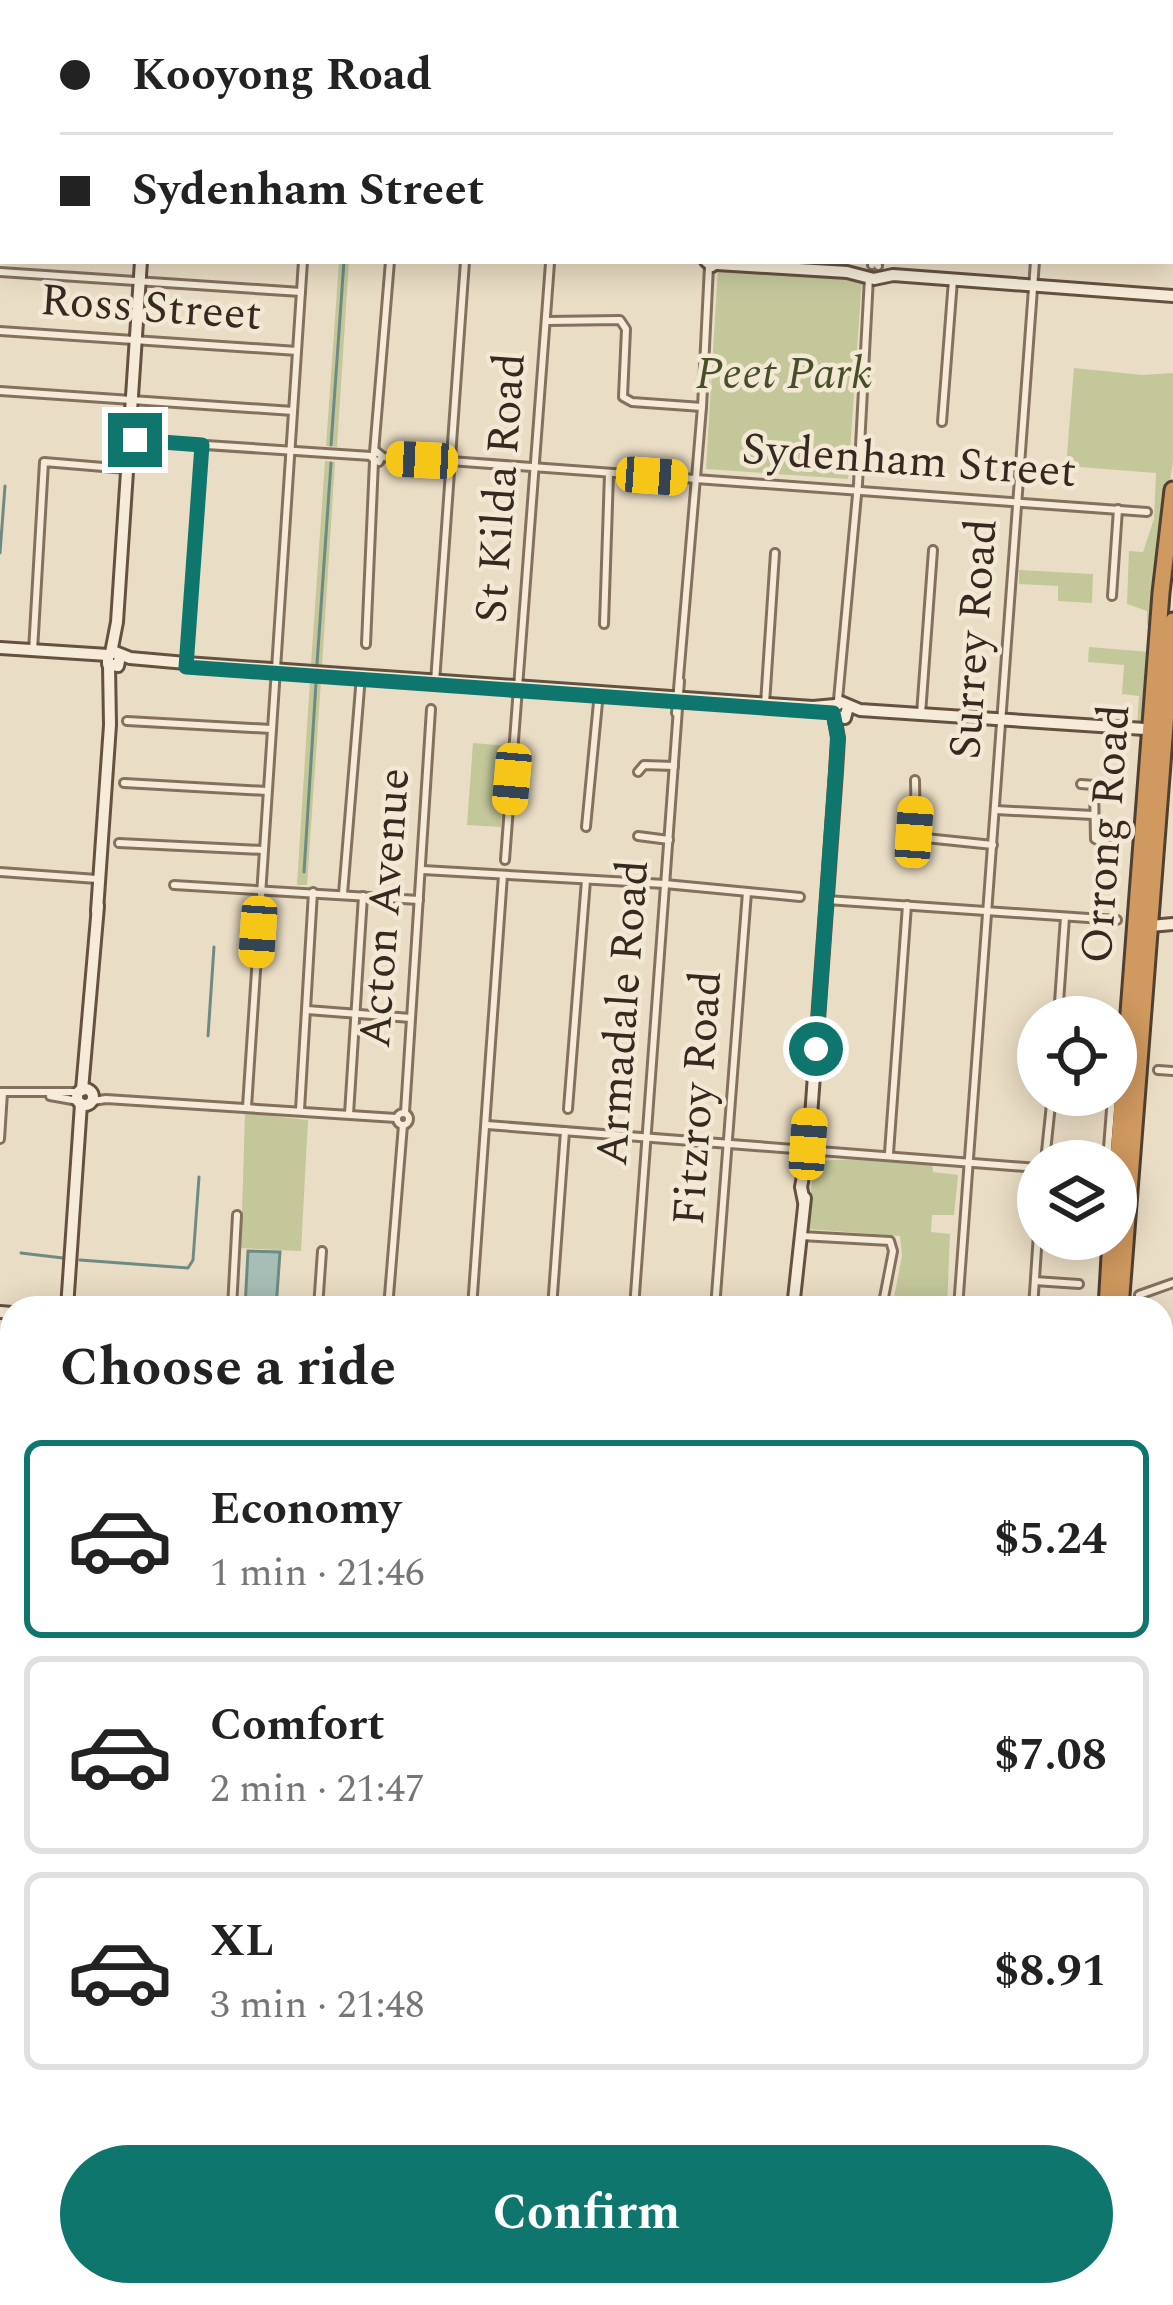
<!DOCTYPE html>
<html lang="en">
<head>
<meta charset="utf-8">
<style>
  body { margin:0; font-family:Spectral,serif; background:#f2f2f2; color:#222; height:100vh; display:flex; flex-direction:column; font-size:45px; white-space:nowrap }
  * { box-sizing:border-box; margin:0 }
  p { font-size:39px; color:#767676 }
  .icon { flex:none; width:66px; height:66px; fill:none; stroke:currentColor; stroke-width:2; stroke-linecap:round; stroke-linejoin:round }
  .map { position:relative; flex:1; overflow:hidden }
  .drawer { position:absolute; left:0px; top:1296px; width:1173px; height:1011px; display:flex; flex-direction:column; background:#fff; border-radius:36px 36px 0 0; box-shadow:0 6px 30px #0003 }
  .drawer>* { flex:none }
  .top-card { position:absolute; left:0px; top:0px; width:1173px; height:264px; box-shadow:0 6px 30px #0003; display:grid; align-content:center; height:264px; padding:0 60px; background:#fff }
  .buttons { position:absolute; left:1017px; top:996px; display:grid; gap:24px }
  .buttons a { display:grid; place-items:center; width:120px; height:120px; border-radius:50%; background:#fff; box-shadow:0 6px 30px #0003; font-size:60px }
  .end { position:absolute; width:54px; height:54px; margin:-27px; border:15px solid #0f766e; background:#fff; box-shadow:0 0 0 6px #fff }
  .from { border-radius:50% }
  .car { position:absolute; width:36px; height:72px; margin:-36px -18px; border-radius:15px; box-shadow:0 0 9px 3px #0007; background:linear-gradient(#f5c518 24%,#345 0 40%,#f5c518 0 76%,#345 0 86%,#f5c518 0) }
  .top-card b { display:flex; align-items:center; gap:42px; height:114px; font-size:45px }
  .top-card b+b { border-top:3px solid #e0e0e0 }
  .top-card i { width:30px; height:30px; background:#222 }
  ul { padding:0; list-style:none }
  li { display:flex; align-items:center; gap:36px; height:198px; margin:0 24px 18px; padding:0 36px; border:6px solid #e0e0e0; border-radius:18px }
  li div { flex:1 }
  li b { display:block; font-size:45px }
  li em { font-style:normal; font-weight:700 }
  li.selected { border-color:#0f766e }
  li>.icon { width:108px; height:108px; stroke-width:1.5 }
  h2 { padding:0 60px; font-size:54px; line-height:144px }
  .button { display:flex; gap:24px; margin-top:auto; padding:24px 60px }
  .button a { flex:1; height:138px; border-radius:72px; background:#0f766e; color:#fff; font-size:48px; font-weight:700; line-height:138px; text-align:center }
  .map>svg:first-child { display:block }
  .green { fill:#c3c79a }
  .water { fill:#a7beb6; stroke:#6e8b82; stroke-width:3 }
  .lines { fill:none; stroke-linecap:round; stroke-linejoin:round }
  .stream { stroke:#6e8b82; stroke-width:3 }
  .street-casing { stroke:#83705d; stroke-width:12 }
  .secondary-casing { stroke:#655140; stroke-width:16 }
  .highway-casing { stroke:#513f31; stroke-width:21 }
  .street { stroke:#f5ebd8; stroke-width:6 }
  .secondary { stroke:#f5ebd8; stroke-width:10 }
  .highway { stroke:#d0995f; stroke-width:15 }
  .route { stroke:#0f766e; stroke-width:15 }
  .labels { text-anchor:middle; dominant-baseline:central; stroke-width:9; stroke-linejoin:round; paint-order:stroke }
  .street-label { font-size:45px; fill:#352920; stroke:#f2e8d4 }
  .park-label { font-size:45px; font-style:italic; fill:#474f28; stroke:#f2e8d4 }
</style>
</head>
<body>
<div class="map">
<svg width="1173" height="2305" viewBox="0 0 1173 2305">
  <rect width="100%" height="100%" fill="#eaddc5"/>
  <!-- green -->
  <g class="green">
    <polygon points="339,261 349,261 337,447 326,446"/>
    <polygon points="718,268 862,279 848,479 706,469"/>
    <polygon points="1074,368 1143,375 1173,373 1173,460 1152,625 1147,625 1147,611 1127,604 1129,551 1143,552 1154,519 1156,473 1066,466"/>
    <polygon points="325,461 335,462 322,666 311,665"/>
    <polygon points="1019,570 1093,574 1092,603 1058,601 1058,586 1019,584"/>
    <polygon points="1089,647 1150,652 1141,725 1137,726 1139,696 1122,694 1124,665 1088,662"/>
    <polygon points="310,680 321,681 307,885 297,885"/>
    <polygon points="473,743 507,746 501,827 467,825"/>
    <polygon points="245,1113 308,1120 301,1251 241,1248"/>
    <polygon points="860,1159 932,1163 933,1172 958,1175 954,1215 932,1215 931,1232 950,1234 947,1308 892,1308 902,1256 900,1236 807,1229 814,1161"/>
    <polygon points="0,1790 12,1791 12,1853 0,1851"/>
    <polygon points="12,1956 12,2180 0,2175 0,1957"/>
    <polygon points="370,2295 518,2295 530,2305 377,2305"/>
    <polygon points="757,2295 863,2295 852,2305 767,2305"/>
  </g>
  <!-- water -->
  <g class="water">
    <polygon points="248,1251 280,1252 276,1308 245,1308"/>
    <polygon points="0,1852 12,1855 12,1956 0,1957"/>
    <polygon points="72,2295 197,2295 195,2305 67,2305"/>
    <polygon points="518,2295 757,2295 766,2305 530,2305"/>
  </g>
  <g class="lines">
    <!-- stream -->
    <g class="stream">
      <polyline points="533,3 533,0"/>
      <polyline points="331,445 344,261"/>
      <polyline points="0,553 5,486"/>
      <polyline points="317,664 331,463"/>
      <polyline points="304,872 316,683"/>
      <polyline points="208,1036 214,947"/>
      <polyline points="21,1253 63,1258"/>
      <polyline points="80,1260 188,1268 193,1260 199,1177"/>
    </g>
    <!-- street casing -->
    <g class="street-casing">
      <g id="street">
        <polyline points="127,0 144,3"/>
        <polyline points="151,0 151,3"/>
        <polyline points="187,0 205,3"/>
        <polyline points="323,0 324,3"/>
        <polyline points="166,3 166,0"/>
        <polyline points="375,3 375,0"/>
        <polyline points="426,3 426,0"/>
        <polyline points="482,3 483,0"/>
        <polyline points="570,3 570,0"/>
        <polyline points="731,3 732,0"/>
        <polyline points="844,3 844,0"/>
        <polyline points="1054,3 1055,0"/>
        <polyline points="1170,72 1173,73"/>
        <polyline points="877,261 878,266"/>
        <polyline points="872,265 873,261"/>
        <polyline points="0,272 301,292"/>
        <polyline points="546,321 620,320 626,329 623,397 632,402 702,407"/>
        <polyline points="0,331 297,351"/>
        <polyline points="0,391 293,411"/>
        <polyline points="942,422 953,280"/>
        <polyline points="130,440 371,456"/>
        <polygon points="376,451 382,456 379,462 372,458"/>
        <polyline points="374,452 390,261"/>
        <polyline points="383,457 430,462"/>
        <polyline points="450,461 1147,512"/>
        <polyline points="1112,596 1118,509"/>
        <polyline points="604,624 609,474"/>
        <polyline points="366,644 374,461"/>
        <polyline points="33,651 44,462 127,469"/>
        <polyline points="186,663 202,445"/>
        <polyline points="435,682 465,261"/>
        <polyline points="838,700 858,484 869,277"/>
        <polyline points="765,704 775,553"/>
        <polyline points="676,713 702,407 709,266"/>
        <polyline points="921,714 933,550"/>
        <polyline points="127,721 271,729"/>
        <polyline points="638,772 644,765 674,766"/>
        <polyline points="915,780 916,837 993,845"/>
        <polyline points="124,783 267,791"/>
        <polyline points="1081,784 1094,785 1095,839 1109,846"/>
        <polyline points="996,810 1093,815"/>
        <polyline points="586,827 599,692"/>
        <polyline points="638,836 669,840"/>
        <polyline points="119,843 263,850"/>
        <polyline points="505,860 550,263"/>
        <polyline points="423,870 665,884 800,897"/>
        <polyline points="0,872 97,879"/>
        <polyline points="174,885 419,900"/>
        <polyline points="343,894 361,676"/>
        <polyline points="827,900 1117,920"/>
        <polyline points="307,1010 411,1018"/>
        <polyline points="1058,1017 1065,917"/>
        <polyline points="1158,1070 1173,1071"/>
        <polyline points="0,1092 79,1092"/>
        <polyline points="50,1096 78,1101"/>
        <polyline points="93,1101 106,1099 396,1118"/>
        <polyline points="247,1107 303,261"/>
        <polyline points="568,1109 586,880"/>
        <polyline points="300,1110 313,892"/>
        <polyline points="405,1112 431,709"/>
        <circle cx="403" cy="1119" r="6"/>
        <polyline points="349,1114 363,896"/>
        <polyline points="487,1125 1038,1168"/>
        <polyline points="0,1139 3,1092"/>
        <polyline points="889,1153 907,905"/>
        <polyline points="1045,1161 1052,1095"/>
        <polyline points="1107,1161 1112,1097"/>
        <polyline points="801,1236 890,1241 893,1251 882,1308"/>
        <polyline points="1035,1281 1079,1284"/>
        <polyline points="1139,1295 1173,1283"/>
        <polyline points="232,1308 237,1215"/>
        <polyline points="318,1308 322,1251"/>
        <polyline points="388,1308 403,1125"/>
        <polyline points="472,1308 503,875"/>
        <polyline points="552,1308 565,1131"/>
        <polyline points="634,1308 680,681"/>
        <polyline points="715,1308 747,892"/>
        <polyline points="958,1308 1035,261"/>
        <polyline points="1033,1308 1038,1234"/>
        <polyline points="1161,1386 1173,1420"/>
        <polyline points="1161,1445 1173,1440"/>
        <polyline points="1161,1647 1173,1678"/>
        <polyline points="1161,1772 1173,1768"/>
        <polyline points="1161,1900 1173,1932"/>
        <polyline points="1161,2134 1173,2133"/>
        <polyline points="0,2176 12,2180"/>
        <polyline points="1161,2209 1173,2208"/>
        <polyline points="369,2295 376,2305"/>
        <polyline points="885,2295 895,2305"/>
        <polyline points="1143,2295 1157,2305"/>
        <polyline points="315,2299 330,2305"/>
        <polyline points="227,2305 234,2299 269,2305"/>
        <polyline points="943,2305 947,2295"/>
        <polyline points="948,2305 952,2295"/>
        <polyline points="1171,2305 1173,2301"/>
      </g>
    </g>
    <!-- secondary casing -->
    <g class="secondary-casing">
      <g id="secondary">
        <polyline points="0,208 3,208"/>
        <polyline points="706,261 712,266 718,261"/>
        <polyline points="717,264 847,272 874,279 893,275 1173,296"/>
        <polyline points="0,648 108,655"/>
        <polyline points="111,653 117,622 141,261"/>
        <polyline points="120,656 118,666 108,664 108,655 115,652 130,658 186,663 813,707 835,705"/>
        <polyline points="848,707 845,718 834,715 834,707 841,702 860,710 1145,729 1155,737"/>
        <polyline points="97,911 110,725 109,665"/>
        <polyline points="1150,926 1173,924"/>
        <circle cx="85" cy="1097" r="8"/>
        <polyline points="82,1090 98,906"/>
        <polyline points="804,1202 801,1187 809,1144 836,772 838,738 834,715"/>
        <polyline points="67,1308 81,1104"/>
        <polyline points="793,1308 805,1198"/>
        <polyline points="0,1312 12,1313"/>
        <polyline points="46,2305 50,2295"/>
      </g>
    </g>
    <!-- highway casing -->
    <g class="highway-casing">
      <g id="highway">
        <polyline points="1116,1183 1161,593 1173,490"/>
        <polyline points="1107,1308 1111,1239"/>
        <polyline points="1120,1308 1173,621"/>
        <polyline points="0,1745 12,1745"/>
        <polyline points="0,1758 12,1758"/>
        <polyline points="1161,1979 1173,1988"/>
        <polyline points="1161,2038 1173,2038"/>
        <polyline points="1161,2051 1173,2050"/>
        <polyline points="1012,2295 1014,2305"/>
        <polyline points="1032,2305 1033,2295"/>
      </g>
    </g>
    <!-- street -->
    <use href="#street" class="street"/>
    <!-- secondary -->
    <use href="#secondary" class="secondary"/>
    <!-- highway -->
    <use href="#highway" class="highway"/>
  </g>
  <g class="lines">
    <!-- route -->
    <polyline class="route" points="135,440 202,445 186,667 833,713 838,738 816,1049"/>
  </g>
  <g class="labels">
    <!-- street labels -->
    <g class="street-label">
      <text transform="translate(151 308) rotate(4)">Ross Street</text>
      <text transform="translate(909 461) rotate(4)">Sydenham Street</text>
      <text transform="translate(501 488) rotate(-86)">St Kilda Road</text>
      <text transform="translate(974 639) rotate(-86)">Surrey Road</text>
      <text transform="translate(1106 834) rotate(-86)">Orrong Road</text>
      <text transform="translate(385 908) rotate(-86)">Acton Avenue</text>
      <text transform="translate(623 1013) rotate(-86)">Armadale Road</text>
      <text transform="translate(698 1098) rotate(-86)">Fitzroy Road</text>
    </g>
    <!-- park labels -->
    <g class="park-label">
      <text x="784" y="374">Peet Park</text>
    </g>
  </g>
</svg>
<div class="buttons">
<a><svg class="icon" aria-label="locate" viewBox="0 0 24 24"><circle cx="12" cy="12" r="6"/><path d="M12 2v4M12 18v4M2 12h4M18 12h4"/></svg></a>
<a><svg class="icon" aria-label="layers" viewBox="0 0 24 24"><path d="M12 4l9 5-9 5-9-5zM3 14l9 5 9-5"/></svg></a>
</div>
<i class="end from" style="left:816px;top:1049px"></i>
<i class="end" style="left:135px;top:440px"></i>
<i class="car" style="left:422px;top:460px;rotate:273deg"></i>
<i class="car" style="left:652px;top:476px;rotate:94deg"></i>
<i class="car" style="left:512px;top:779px;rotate:185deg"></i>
<i class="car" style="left:914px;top:832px;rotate:4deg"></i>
<i class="car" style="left:258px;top:932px;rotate:184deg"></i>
<i class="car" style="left:808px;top:1144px;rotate:4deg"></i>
<div class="top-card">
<b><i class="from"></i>Kooyong Road</b>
<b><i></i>Sydenham Street</b>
</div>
<section class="drawer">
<h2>Choose a ride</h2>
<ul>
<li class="selected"><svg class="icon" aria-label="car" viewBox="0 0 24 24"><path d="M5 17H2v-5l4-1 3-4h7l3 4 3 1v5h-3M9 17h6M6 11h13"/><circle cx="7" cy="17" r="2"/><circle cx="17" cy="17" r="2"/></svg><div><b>Economy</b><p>1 min · 21:46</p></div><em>$5.24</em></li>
<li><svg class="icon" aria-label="car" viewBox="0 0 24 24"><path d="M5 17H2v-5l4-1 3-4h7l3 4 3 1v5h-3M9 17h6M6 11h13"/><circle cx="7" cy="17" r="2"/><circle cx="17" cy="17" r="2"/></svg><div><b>Comfort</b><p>2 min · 21:47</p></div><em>$7.08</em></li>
<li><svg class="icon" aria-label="car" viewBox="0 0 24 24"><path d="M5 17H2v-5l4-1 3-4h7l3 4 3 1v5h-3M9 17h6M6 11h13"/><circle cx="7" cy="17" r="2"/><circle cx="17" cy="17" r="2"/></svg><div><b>XL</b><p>3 min · 21:48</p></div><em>$8.91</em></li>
</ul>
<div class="button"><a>Confirm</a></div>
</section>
</div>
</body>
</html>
